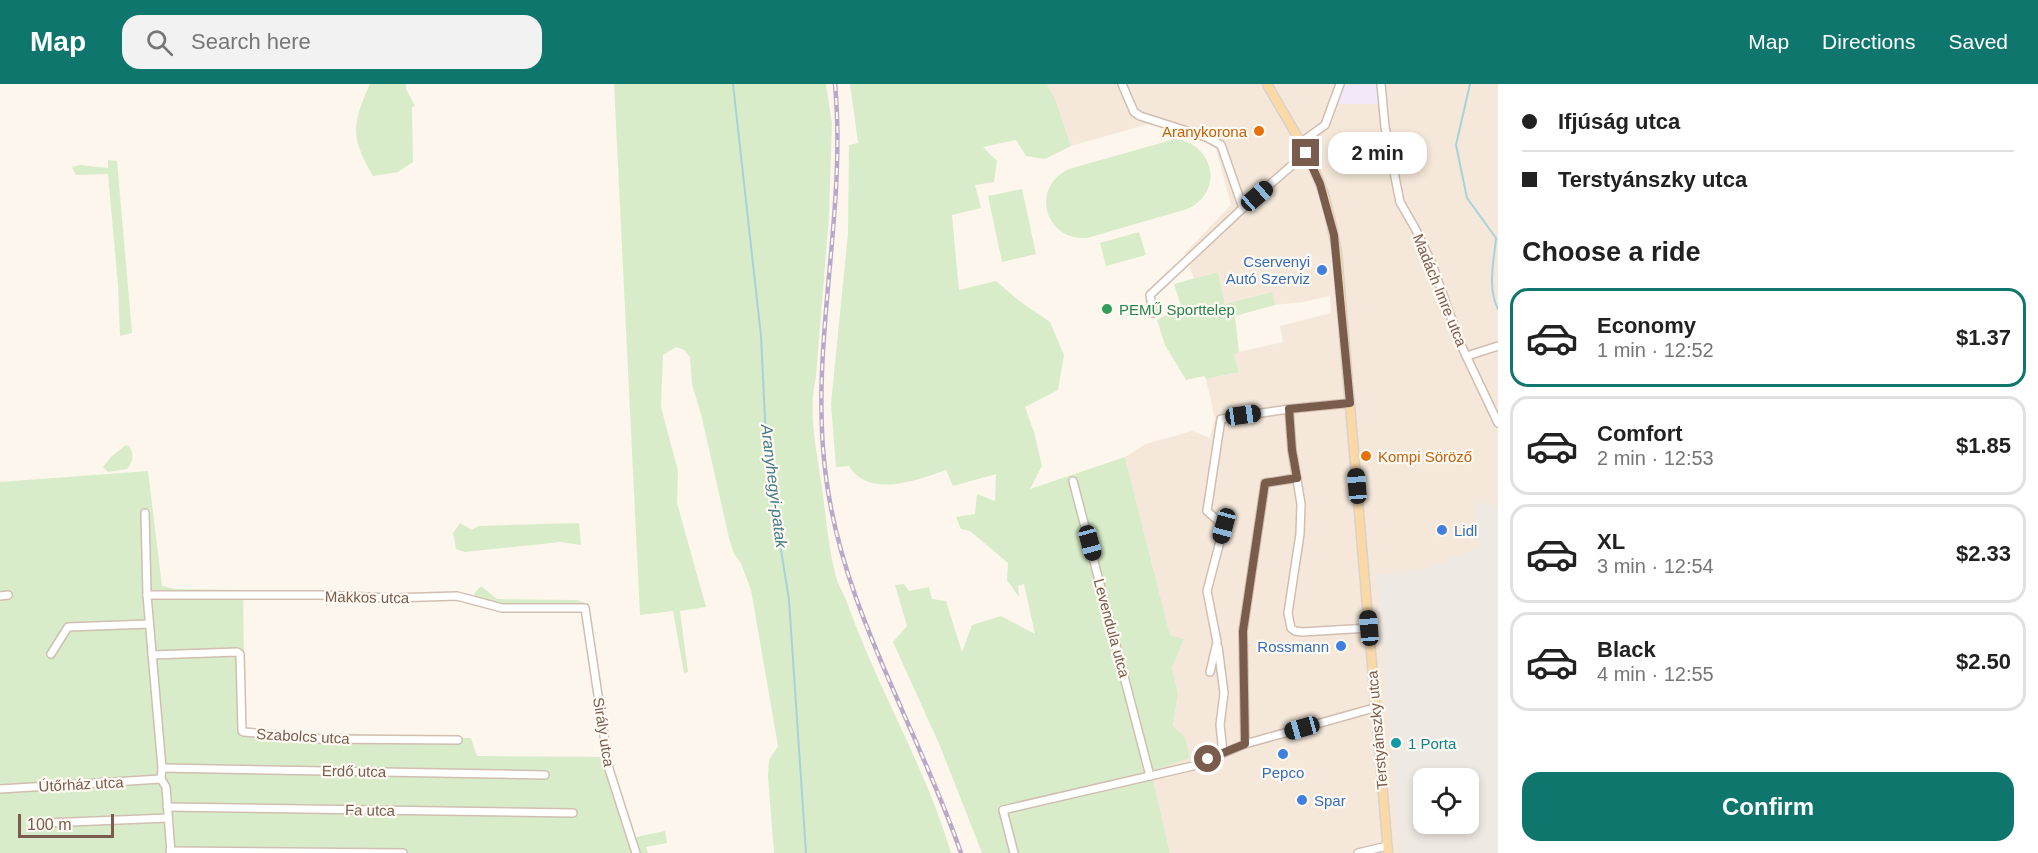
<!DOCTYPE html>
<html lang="en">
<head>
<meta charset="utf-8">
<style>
  body { margin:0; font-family:Helvetica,sans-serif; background:#f2f2f2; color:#222; height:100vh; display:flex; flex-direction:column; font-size:22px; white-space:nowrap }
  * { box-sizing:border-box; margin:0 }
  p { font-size:20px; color:#767676 }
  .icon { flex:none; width:33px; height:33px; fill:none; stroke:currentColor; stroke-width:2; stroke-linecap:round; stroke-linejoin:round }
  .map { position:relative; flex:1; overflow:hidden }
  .panel { display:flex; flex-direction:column; background:#fff; width:540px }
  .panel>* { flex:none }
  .top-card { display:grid; align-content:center; height:132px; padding:0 24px; background:#fff }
  .buttons { position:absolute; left:1413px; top:684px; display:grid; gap:12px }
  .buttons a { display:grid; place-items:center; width:66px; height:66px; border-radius:12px; background:#fff; box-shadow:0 3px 9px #0003; font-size:30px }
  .scale { position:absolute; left:18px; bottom:15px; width:96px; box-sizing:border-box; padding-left:6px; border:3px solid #7a5c4d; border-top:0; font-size:16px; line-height:21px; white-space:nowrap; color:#7a5c4d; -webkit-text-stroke:4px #fffaf3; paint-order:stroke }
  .end { position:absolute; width:27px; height:27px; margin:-14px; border:8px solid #7a5c4d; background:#fff; box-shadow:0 0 0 3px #fff }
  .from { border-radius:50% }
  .bubble { position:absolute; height:42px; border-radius:18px; background:#fff; box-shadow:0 3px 9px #0003; font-size:20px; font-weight:700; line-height:42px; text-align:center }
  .car { position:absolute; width:18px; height:36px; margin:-18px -9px; border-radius:8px; box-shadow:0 0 4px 2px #0007; background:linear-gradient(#222 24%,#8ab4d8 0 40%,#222 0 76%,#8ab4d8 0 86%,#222 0) }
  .top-card b { display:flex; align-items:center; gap:21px; height:57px; font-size:22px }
  .top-card b+b { border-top:2px solid #e0e0e0 }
  .top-card i { width:15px; height:15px; background:#222 }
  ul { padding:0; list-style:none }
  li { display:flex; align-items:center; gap:18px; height:99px; margin:0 12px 9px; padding:0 12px; border:3px solid #e0e0e0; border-radius:18px }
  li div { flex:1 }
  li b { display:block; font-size:22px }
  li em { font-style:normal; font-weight:700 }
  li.selected { border-color:#0f766e }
  li>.icon { width:54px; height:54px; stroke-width:1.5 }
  h2 { padding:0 24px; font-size:27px; line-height:72px }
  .button { display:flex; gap:12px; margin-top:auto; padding:12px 24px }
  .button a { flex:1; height:69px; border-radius:18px; background:#0f766e; color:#fff; font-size:24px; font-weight:700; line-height:69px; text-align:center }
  header { display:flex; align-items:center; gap:36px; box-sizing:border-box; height:84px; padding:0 30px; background:#0f766e; color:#fff }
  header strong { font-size:28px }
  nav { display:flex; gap:33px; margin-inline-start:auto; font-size:21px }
  .search { width:420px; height:54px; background:#f2f2f2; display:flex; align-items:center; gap:15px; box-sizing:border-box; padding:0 21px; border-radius:18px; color:#767676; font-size:22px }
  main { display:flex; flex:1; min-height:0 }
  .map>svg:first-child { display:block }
  .residential { fill:#f5e8da; fill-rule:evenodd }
  .industrial { fill:#efe9e4; fill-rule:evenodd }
  .education { fill:#f3e8fa }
  .green { fill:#d8ecc9 }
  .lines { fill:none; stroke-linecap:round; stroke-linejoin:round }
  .stream { stroke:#a5d3da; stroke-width:2 }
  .minor-casing { stroke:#d1beb0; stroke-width:10 }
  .major-casing { stroke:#dad1cd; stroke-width:11 }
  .minor { stroke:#fff; stroke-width:7 }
  .major { stroke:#fbd9a5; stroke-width:8 }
  .rail-casing { stroke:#b9a8c9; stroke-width:4.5 }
  .rail { stroke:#fffaf3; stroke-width:2; stroke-dasharray:7; stroke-linecap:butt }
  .route { stroke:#7a5c4d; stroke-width:8 }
  .food-dot { fill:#e8710a; stroke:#fffaf3; stroke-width:2 }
  .shop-dot { fill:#3f7fe0; stroke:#fffaf3; stroke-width:2 }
  .leisure-dot { fill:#2e9e5b; stroke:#fffaf3; stroke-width:2 }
  .culture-dot { fill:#0f9aa8; stroke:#fffaf3; stroke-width:2 }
  .labels { text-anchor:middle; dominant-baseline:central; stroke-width:4.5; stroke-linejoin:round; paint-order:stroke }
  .food-label { font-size:15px; fill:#c56008; stroke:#fffaf3; text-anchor:end }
  .shop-label { font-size:15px; fill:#366cbe; stroke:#fffaf3; text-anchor:end }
  .street-label { font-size:15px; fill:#7a5c4d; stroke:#fffaf3 }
  .leisure-label { font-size:15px; fill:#27864d; stroke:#fffaf3; text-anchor:start }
  .culture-label { font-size:15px; fill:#0d838f; stroke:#fffaf3; text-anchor:start }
  .water-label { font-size:16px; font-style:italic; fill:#437c86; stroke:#fffaf3 }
</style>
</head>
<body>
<header>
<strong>Map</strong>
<div class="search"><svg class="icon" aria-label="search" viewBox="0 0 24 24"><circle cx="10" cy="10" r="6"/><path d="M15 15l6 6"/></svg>Search here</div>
<nav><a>Map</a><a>Directions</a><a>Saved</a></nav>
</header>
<main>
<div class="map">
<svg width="1498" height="769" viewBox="0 0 1498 769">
  <rect width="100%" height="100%" fill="#fdf6ec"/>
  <!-- residential -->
  <path class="residential" d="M1047 0H1498V769H1170L1151 687 1185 653 1173 643 1178 610 1172 584 1184 555 1170 551 1125 373 1146 360 1192 347 1210 354 1215 335 1206 295 1239 288 1234 269 1283 258 1280 242 1331 229 1330 212 1303 218 1275 221 1271 208 1225 220 1218 188 1194 195 1185 169 1231 121 1215 61 1152 39 1071 62 1055 14ZM1424 694H1468V740H1424Z"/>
  <!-- industrial -->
  <path class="industrial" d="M1481 418 1498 422V769H1401L1376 491 1422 486 1479 463 1475 423ZM1468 694V740H1424V694Z"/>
  <!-- education -->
  <polygon class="education" points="1379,0 1380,20 1337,20 1344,1"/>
  <!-- green -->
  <g class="green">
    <path d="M370 0H406V5L415 22 412 23 413 78 398 88 373 92C350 52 352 41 370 0Z"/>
    <path d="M614 0H826L832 39 829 132 816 293C808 327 816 364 821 397 826 430 828 465 837 496 840 505 845 512 848 521 878 605 926 684 951 769H774L768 692 769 676 778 662 751 506 741 479 734 470 729 454 702 334 692 300 690 273 684 266 676 263 663 271 661 323 678 387 677 419 706 523 680 527 688 588 684 589 673 527 640 531Z"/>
    <path d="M850 0H1047L1055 14 1071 62 1045 75 1026 72 1016 56 983 63 997 77 994 98 975 101 981 124 952 131 959 206 996 197 1018 216 1050 238 1064 271 1058 306 1025 323 1034 348 1042 382 1030 405 1125 373 1170 551 1184 555 1172 584 1178 610 1173 642 1185 653 1190 674 1151 687 1170 769H982L940 662 893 558 907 542 895 501 904 500 909 507 929 503 932 515 946 517 962 568 972 541 1001 532 1035 550 1024 500 1018 502 1019 513 1007 496 1008 479 970 447 961 445 956 433 975 430 977 410 995 417 996 390 953 402 946 386C917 396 869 415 849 382L836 383 831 320 848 149 849 61 858 59Z"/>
    <path d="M1175 55C1215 60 1224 109 1187 125L1087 154C1044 157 1030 103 1069 85Z"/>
    <polygon points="108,76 117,77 132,249 120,252 118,202 108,90 76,91 72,83 80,81 108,84"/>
    <polygon points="1022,105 1036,170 1002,178 988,112"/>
    <polygon points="1139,148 1146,171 1106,182 1100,159"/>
    <polygon points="1218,188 1225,220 1272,208 1275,221 1235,232 1239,268 1234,270 1239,288 1206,295 1204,292 1186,296 1165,261 1157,236 1181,222 1174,200"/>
    <path d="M126 361 130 363C134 371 133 378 127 385L108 388 103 383 111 373Z"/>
    <polygon points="148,387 162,502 175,505 243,506 245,642 250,646 471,654 477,672 608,673 631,754 665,747 667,759 646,763 648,769 0,769 0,398"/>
    <polygon points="460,439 472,446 478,442 579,439 581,461 560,458 464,468 456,465 453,449"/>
    <polygon points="481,502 497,515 577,516 585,519 585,524 488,519 476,513 474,510"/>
  </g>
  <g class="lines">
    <!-- stream -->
    <g class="stream">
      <polyline points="733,0 761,252 767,377 789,516 806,769"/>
      <path d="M1470 0 1456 61 1467 114 1496 154C1494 177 1487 204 1498 225"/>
    </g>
    <!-- minor casing -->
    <g class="minor-casing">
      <g id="minor">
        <polyline points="1122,0 1134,28 1140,32 1206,53 1221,61 1243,124"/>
        <polyline points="1381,0 1385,43 1400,118 1416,146 1432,180 1460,259 1498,339"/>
        <polyline points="1300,59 1325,41 1340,0"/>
        <polyline points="1153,229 1150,211 1243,124 1306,69"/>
        <polyline points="1467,272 1498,262"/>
        <polyline points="1289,325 1292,366 1301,420 1300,450 1288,529 1291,544 1295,547 1302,548 1369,544"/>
        <polyline points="1073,397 1150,692"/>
        <polyline points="145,429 147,511 320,511 391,514 457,512 502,524 585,524 609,685 636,769"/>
        <polyline points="147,511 162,684 161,695"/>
        <polyline points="0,512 8,511"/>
        <polyline points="1218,563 1224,609 1220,641 1223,668"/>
        <polyline points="51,570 68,543 149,540"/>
        <polyline points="152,571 237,568 240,570 242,647 244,648 321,655 458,656"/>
        <polyline points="1210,588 1217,558 1207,507 1224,442 1207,427 1221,335 1289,325 1350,319"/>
        <polyline points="1245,660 1243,547 1265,399 1297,394"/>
        <polyline points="162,684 545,691"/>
        <polyline points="161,695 166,703 171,769"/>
        <polyline points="0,705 161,695"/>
        <polyline points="167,723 573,729"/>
        <polyline points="46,739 168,734"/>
        <polyline points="170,767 403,769"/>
        <polyline points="1014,769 1003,726 1193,682 1245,660 1374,624"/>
        <polyline points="1358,769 1387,762"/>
      </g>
    </g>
    <!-- major casing -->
    <g class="major-casing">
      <path id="major" d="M1267 0C1285 33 1308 66 1321 102 1329 124 1333 146 1337 169L1388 769"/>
    </g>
    <!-- minor -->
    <use href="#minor" class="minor"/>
    <!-- major -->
    <use href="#major" class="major"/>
    <!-- rail casing -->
    <g class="rail-casing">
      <path id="rail" d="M835 0C847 129 810 258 825 385 840 522 917 641 961 769"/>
    </g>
    <!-- rail -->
    <use href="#rail" class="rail"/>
  </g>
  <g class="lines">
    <!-- route -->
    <polyline class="route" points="1208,675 1245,660 1243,547 1265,399 1297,394 1292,366 1289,325 1350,319 1334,151 1320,100 1306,69"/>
  </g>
  <!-- markers -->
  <g class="food-dot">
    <circle cx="1259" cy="47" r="6"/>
    <circle cx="1366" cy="372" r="6"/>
  </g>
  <g class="shop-dot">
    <circle cx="1322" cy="186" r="6"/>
    <circle cx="1442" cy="446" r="6"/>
    <circle cx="1341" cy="562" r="6"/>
    <circle cx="1283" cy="670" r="6"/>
    <circle cx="1302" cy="716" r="6"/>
  </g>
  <circle class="leisure-dot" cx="1107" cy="225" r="6"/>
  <circle class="culture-dot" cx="1396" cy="659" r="6"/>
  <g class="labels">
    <!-- food labels -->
    <g class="food-label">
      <text x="1247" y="47">Aranykorona</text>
      <text x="1378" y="372" text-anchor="start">Kompi Söröző</text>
    </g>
    <!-- shop labels -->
    <g class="shop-label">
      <text x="1310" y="177">Cservenyi<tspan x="1310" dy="17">Autó Szerviz</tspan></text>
      <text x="1454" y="446" text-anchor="start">Lidl</text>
      <text x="1329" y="562">Rossmann</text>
      <text x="1283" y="688" text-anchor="middle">Pepco</text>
      <text x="1314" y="716" text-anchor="start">Spar</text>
    </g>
    <!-- street labels -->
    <g class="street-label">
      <text transform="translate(1440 206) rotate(68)">Madách Imre utca</text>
      <text transform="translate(367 513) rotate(1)">Makkos utca</text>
      <text transform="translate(1112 544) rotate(75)">Levendula utca</text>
      <text transform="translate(1377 646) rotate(-95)">Terstyánszky utca</text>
      <text transform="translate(604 648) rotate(81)">Sirály utca</text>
      <text transform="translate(303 652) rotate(3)">Szabolcs utca</text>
      <text transform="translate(354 687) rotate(1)">Erdő utca</text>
      <text transform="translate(81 700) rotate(-3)">Útőrház utca</text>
      <text transform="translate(370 726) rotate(1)">Fa utca</text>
    </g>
    <!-- leisure labels -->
    <g class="leisure-label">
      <text x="1119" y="225">PEMŰ Sporttelep</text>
    </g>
    <!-- culture labels -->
    <g class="culture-label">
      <text x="1408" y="659">1 Porta</text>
    </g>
    <!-- water labels -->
    <g class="water-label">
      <text transform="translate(774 402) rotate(83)">Aranyhegyi-patak</text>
    </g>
  </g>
</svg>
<div class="buttons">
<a><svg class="icon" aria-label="locate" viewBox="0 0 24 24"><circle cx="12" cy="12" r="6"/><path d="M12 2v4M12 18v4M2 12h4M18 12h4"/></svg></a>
</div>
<div class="scale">100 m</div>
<i class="end from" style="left:1208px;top:675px"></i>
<i class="end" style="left:1306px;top:69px"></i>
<div class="bubble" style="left:1328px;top:48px;width:99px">2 min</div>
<i class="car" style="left:1257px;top:112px;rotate:49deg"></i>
<i class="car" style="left:1243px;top:331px;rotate:82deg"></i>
<i class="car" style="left:1357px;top:402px;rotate:355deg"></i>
<i class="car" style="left:1224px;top:442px;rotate:195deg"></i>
<i class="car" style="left:1090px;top:459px;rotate:165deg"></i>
<i class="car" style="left:1369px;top:544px;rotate:355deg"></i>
<i class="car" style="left:1302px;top:644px;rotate:254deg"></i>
</div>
<section class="panel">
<div class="top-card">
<b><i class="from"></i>Ifjúság utca</b>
<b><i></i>Terstyánszky utca</b>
</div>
<h2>Choose a ride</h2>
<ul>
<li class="selected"><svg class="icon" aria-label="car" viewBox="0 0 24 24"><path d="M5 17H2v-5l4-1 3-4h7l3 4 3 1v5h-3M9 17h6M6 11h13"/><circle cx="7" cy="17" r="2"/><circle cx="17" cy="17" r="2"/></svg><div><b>Economy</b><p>1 min · 12:52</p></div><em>$1.37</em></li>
<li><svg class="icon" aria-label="car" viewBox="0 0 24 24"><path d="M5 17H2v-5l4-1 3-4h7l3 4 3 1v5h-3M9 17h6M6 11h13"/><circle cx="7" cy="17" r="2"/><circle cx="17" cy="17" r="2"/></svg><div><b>Comfort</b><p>2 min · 12:53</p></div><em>$1.85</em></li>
<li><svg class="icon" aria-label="car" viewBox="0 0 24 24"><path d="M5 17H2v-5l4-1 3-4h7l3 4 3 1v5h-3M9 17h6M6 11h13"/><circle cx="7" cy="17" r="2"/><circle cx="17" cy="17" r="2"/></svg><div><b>XL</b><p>3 min · 12:54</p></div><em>$2.33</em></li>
<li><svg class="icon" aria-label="car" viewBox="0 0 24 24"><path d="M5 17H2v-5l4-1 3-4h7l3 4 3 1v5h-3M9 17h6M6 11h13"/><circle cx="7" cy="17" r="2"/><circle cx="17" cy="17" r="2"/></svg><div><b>Black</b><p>4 min · 12:55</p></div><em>$2.50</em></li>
</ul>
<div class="button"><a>Confirm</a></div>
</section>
</main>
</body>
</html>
